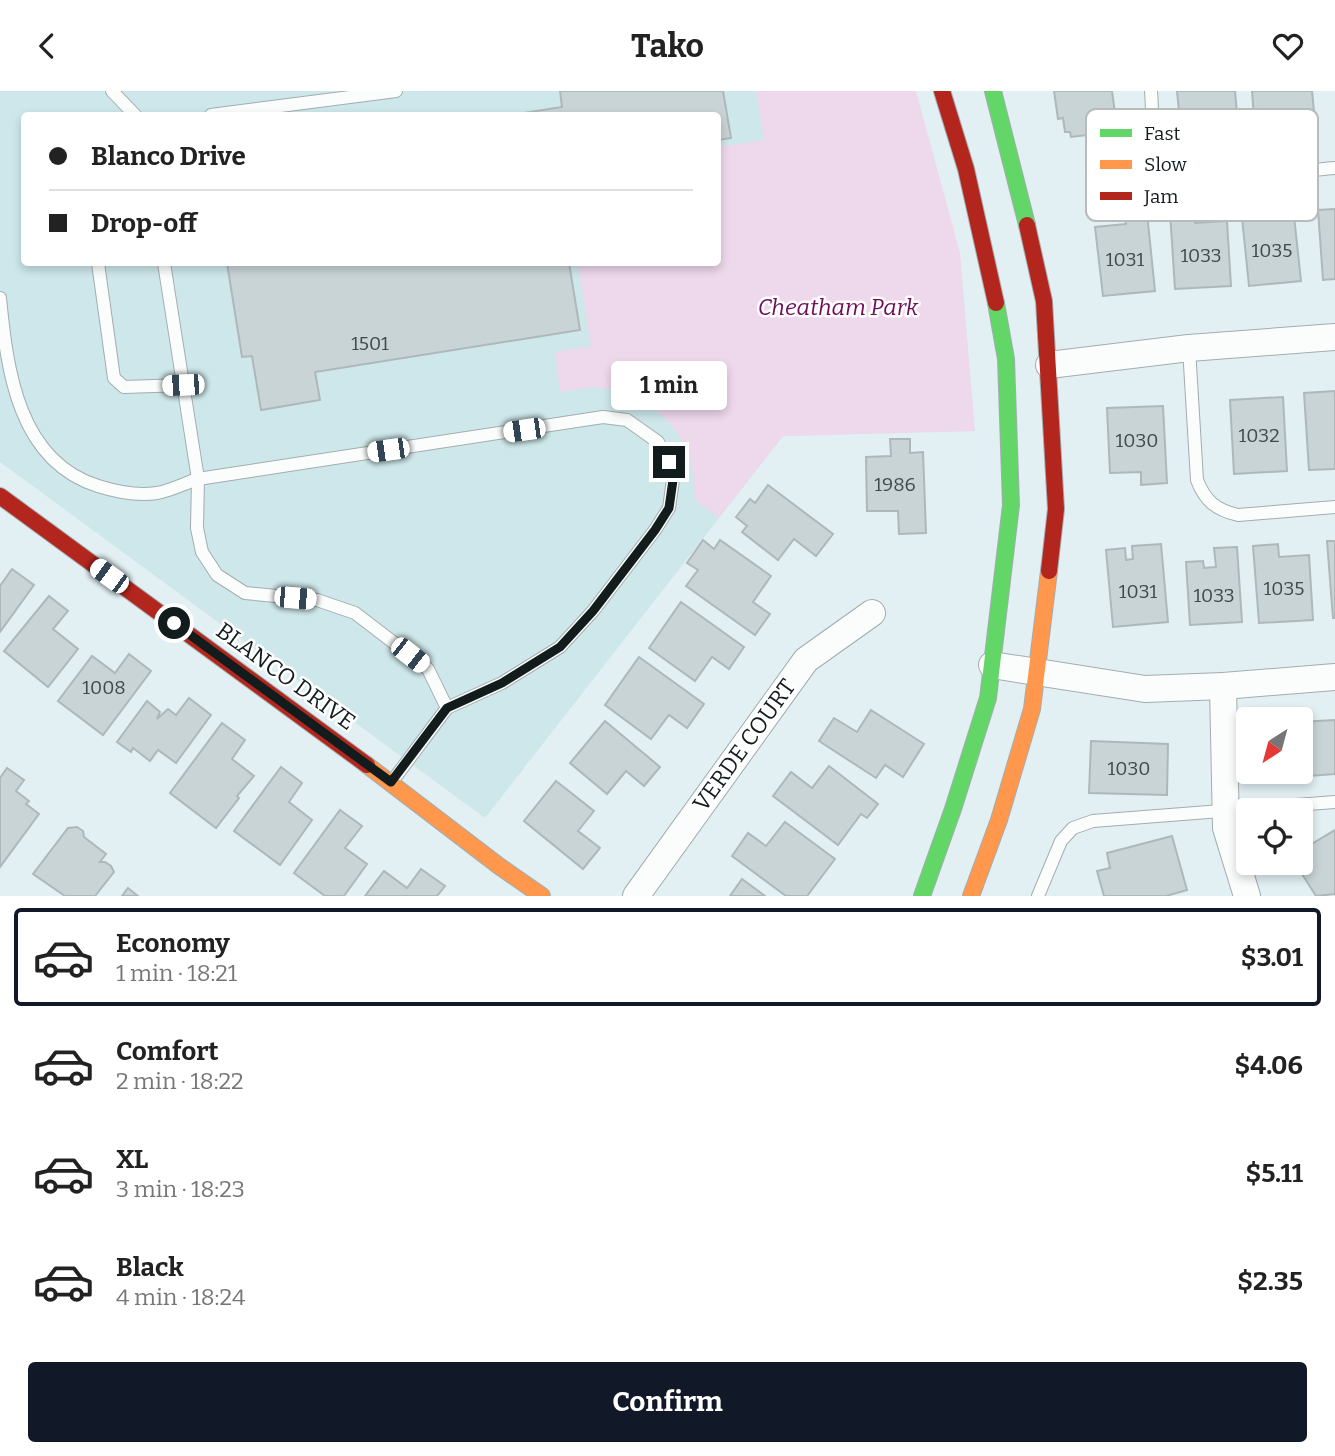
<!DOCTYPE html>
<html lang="en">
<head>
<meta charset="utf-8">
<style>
  body { margin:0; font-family:Bitter,serif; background:#f2f2f2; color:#222; height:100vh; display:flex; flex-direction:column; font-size:26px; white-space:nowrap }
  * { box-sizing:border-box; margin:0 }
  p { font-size:23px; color:#767676 }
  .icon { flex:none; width:38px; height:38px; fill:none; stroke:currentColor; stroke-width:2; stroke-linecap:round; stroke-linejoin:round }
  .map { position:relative; height:805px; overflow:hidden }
  .panel { display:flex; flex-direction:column; background:#fff; flex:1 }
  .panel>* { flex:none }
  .guide { position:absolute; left:21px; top:21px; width:700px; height:154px; border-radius:7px; box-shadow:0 4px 10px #0003; display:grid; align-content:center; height:154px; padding:0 28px; background:#fff }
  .needle { width:46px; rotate:216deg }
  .buttons { position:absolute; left:1236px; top:616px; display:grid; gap:14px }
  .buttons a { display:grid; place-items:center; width:77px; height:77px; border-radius:7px; background:#fff; box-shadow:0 4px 10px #0003; font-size:35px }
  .end { position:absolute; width:32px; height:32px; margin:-16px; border:9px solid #131c1d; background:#fff; box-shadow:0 0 0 4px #fff }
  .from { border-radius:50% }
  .bubble { position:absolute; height:49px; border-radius:7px; background:#fff; box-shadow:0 4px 10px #0003; font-size:23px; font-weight:700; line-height:49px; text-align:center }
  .car { position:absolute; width:21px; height:42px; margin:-21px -10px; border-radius:9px; box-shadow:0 0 5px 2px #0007; background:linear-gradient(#fff 24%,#345 0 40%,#fff 0 76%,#345 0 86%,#fff 0) }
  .guide b { display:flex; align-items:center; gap:24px; height:66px; font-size:26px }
  .guide b+b { border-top:2px solid #e0e0e0 }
  .guide i { width:18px; height:18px; background:#222 }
  ul { padding:12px 0 0; list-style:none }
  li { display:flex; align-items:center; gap:21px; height:98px; margin:0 14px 10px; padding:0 14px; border:4px solid transparent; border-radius:7px }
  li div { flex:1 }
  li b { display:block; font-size:26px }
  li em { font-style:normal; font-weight:700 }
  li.current { border-color:#111827 }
  li>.icon { width:63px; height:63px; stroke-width:1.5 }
  .action { display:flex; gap:14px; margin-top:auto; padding:14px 28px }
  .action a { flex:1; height:80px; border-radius:7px; background:#111827; color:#fff; font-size:28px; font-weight:700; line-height:80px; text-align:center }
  header { display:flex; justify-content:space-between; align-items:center; height:91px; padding:0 28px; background:#fff; font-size:32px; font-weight:700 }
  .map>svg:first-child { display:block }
  .built { fill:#cee7ea; fill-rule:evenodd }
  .green { fill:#eed8eb }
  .building { fill:#c9d4d6; stroke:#aeb8bb; stroke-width:2 }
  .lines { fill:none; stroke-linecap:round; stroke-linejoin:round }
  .lane-casing { stroke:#a3adaf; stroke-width:14 }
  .street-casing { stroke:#a3adaf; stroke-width:28 }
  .fast-casing { stroke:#a3adaf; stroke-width:18 }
  .slow-casing { stroke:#a3adaf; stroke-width:18 }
  .jam-casing { stroke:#a3adaf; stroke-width:18 }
  .lane { stroke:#fbfdfd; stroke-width:12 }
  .street { stroke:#fbfdfd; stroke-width:26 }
  .fast { stroke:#63d668; stroke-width:16 }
  .slow { stroke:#ff974d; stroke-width:16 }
  .jam { stroke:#b3261e; stroke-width:16 }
  .route { stroke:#131c1d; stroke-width:9 }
  .labels { text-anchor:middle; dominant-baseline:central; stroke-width:5; stroke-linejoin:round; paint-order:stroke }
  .number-label { font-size:19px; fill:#404a4b }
  .park-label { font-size:23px; font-style:italic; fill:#6f0d58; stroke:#fff }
  .street-label { font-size:23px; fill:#131c1d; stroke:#fff }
  .key { fill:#fff; stroke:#b8bbbb; stroke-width:2 }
  .key-label { font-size:19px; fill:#131c1d }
</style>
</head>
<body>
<header><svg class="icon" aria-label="back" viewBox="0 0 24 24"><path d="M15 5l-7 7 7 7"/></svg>Tako<svg class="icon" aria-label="heart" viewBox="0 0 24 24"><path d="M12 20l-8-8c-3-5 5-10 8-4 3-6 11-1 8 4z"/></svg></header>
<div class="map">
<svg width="1335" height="805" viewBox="0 0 1335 805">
  <rect width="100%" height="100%" fill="#e2f0f3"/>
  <!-- built -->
  <path class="built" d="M0 0H913L975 340 783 345 485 727 0 371ZM24 24H718V172H24Z"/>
  <!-- green -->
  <path class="green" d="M756 0H916L960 162 975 340 783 345 719 427 695 409C694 398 694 387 692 376 685 334 641 298 598 297 586 296 572 300 560 301L555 261 591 255 578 172H718V56L764 49Z"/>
  <!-- building -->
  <g class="building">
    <polygon points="560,0 723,0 731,47 718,49 718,24 511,24 562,16"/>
    <polygon points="1054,0 1112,0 1116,30 1121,30 1125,61 1099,64 1096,43 1071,46 1070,41 1065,41 1063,27 1058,28"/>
    <polygon points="1177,0 1235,0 1239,45 1204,48 1202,28 1180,30"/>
    <polygon points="1252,0 1312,0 1314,20 1286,23 1287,33 1269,35 1269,39 1255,40"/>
    <polygon points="1263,115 1265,129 1294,125 1301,190 1249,195 1241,117"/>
    <polygon points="1335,118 1335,188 1323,189 1318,119"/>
    <polygon points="1194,119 1195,132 1227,130 1231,195 1175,198 1170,121"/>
    <polygon points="1147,122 1155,200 1103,205 1095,136 1126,133 1125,125"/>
    <polygon points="227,172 569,172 580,239 315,281 320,309 261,319 252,265 242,266"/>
    <polygon points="1335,300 1335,378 1309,379 1304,302"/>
    <polygon points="1283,306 1287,380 1234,383 1230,309"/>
    <polygon points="1163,315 1167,392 1141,394 1141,381 1110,382 1107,317"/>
    <polygon points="890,348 910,348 910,362 923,361 926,442 899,443 898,420 867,420 866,366 891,365"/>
    <polygon points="768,394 833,443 816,465 794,448 778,469 742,441 747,435 736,426 750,408 755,412"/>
    <polygon points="703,449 714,458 720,449 771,485 753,511 770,523 755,544 686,495 698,479 687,472"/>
    <polygon points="1327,450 1335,450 1335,527 1333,527"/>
    <polygon points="1161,453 1168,531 1113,536 1106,459 1125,457 1126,469 1133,468 1132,455"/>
    <polygon points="1278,453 1279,466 1309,464 1313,529 1259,532 1253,455"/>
    <polygon points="1237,456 1242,531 1190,534 1186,471 1203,470 1204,477 1216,476 1214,457"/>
    <polygon points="12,478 34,494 0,541 0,495"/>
    <polygon points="49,505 68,520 53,538 78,558 48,596 4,560"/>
    <polygon points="681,511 744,556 729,578 712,566 695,590 649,557"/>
    <polygon points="129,563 151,580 103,644 58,610 92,565 115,582"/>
    <polygon points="639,566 704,613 687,637 669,624 651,648 605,614"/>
    <polygon points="189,607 211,624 176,672 158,659 150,670 133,657 131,661 117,651 147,610 160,621 157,628 168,618 176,624"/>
    <polygon points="871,619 924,653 903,686 885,674 876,687 819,650 834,627 857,641"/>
    <polygon points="1335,629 1335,683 1284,687 1284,681 1300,681 1300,631"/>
    <polygon points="605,630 660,676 644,695 626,680 607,703 570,672"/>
    <polygon points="222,632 245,649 232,668 254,685 237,705 239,707 216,737 170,702"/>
    <polygon points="1091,650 1168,653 1167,704 1089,702"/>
    <polygon points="829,675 878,713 867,727 861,723 838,754 773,705 791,681 812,697"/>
    <polygon points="281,676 302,692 289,711 312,729 280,774 234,740"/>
    <polygon points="7,677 24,689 16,700 29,710 26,713 39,723 0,776 0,687"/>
    <polygon points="556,690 594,720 578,740 600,757 583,778 524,730"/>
    <polygon points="340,719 362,735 345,757 367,773 344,805 325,805 294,782"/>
    <polygon points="785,731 835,768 807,805 786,805 732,765 748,742 766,755"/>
    <polygon points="77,736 83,740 84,746 106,763 100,771 105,771 111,775 114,781 95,805 65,805 33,783 68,737"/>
    <polygon points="1335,739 1335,803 1316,805 1295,772 1300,772 1300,760"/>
    <polygon points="1172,745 1187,799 1166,805 1104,805 1097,780 1110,777 1107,762"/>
    <polygon points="421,778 445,795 437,805 365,805 384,780 407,797"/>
    <polygon points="742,788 765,805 730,805"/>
    <polygon points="128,797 138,805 122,805"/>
  </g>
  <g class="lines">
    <!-- lane casing -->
    <g class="lane-casing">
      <g id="lane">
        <polyline points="112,0 135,24"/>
        <path d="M1151 0C1153 21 1150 51 1163 68 1169 76 1180 83 1190 85 1228 92 1294 80 1335 77"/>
        <polyline points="211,24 396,0"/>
        <polyline points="98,172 114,287 124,296 183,294"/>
        <polyline points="164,172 198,388 197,437 202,461 217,484 245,502 317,509 355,522 428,578 447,617"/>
        <path d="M0 207C7 279 18 370 98 395 117 401 137 405 157 402 170 400 185 392 198 388L603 326 627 329 658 351 669 371 673 389 669 417 655 439 593 520 560 556 502 592 447 617 394 688"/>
        <path d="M1189 257 1197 389C1205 410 1216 419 1238 424L1335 416"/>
        <polyline points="1038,805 1061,750 1073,737 1093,730 1335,711"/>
      </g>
    </g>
    <!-- street casing -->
    <g class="street-casing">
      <g id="street">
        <polyline points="1049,274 1189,257 1335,246"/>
        <polyline points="992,574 1145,598 1223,595 1335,586"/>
        <polyline points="1223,595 1226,737 1247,805"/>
        <polyline points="636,805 806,569 872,522"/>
      </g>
    </g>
    <!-- fast casing -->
    <g class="fast-casing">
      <g id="fast">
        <polyline points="993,0 1027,134"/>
        <polyline points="922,805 953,718 988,607 1011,414 1006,268 996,212"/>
      </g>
    </g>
    <!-- slow casing -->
    <g class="slow-casing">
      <g id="slow">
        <polyline points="367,674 499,775 542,805"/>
        <polyline points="971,805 999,729 1032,618 1049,480"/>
      </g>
    </g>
    <!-- jam casing -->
    <g class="jam-casing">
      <g id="jam">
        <polyline points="942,0 966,78 996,212"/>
        <polyline points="1027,134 1044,210 1056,418 1049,480"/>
        <polyline points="0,405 367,674"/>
      </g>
    </g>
    <!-- lane -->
    <use href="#lane" class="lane"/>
    <!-- street -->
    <use href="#street" class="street"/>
    <!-- fast -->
    <use href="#fast" class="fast"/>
    <!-- slow -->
    <use href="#slow" class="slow"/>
    <!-- jam -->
    <use href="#jam" class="jam"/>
  </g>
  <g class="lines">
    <!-- route -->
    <polyline class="route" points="174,532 391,691 447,617 502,592 560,556 593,520 655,439 669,417 673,389 669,371"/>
  </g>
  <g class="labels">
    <!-- number labels -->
    <g class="number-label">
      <text x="1272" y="159">1035</text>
      <text x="1201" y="164">1033</text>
      <text x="1125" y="168">1031</text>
      <text x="370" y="252">1501</text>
      <text x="1259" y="344">1032</text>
      <text x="1137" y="349">1030</text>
      <text x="895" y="393">1986</text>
      <text x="1284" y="497">1035</text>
      <text x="1138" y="500">1031</text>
      <text x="1214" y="504">1033</text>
      <text x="104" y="596">1008</text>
      <text x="1129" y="677">1030</text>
    </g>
    <!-- park labels -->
    <g class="park-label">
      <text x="838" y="216">Cheatham Park</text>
    </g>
    <!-- street labels -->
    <g class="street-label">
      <text transform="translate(286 585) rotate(36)">BLANCO DRIVE</text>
      <text transform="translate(744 654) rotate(-54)">VERDE COURT</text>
    </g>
  </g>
  <!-- legend -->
  <rect x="1086" y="18" width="232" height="112" rx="10" class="key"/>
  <rect x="1100" y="38" width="32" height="8" fill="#63d668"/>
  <rect x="1100" y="69" width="32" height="9" fill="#ff974d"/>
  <rect x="1100" y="101" width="32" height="8" fill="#b3261e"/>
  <g class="key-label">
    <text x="1144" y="49">Fast</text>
    <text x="1144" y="80">Slow</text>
    <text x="1144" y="112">Jam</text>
  </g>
</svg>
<div class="buttons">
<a><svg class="needle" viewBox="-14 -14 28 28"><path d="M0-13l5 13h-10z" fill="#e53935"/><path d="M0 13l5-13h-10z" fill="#767676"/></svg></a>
<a><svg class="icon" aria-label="locate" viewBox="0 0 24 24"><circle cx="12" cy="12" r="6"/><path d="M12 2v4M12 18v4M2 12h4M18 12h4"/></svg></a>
</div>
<i class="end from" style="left:174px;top:532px"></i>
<i class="end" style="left:669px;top:371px"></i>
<div class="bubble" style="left:611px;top:270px;width:116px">1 min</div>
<i class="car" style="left:183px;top:294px;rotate:268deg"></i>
<i class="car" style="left:524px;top:339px;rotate:262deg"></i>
<i class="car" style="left:388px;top:359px;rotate:262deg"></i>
<i class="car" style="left:109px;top:485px;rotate:306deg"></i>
<i class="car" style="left:295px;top:507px;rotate:95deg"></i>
<i class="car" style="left:410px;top:564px;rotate:128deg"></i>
<div class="guide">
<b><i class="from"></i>Blanco Drive</b>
<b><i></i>Drop-off</b>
</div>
</div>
<section class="panel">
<ul>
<li class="current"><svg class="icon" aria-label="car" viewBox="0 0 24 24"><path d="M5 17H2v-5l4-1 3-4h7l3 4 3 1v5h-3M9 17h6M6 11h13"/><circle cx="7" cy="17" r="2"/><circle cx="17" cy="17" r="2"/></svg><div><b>Economy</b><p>1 min · 18:21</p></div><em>$3.01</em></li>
<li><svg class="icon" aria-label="car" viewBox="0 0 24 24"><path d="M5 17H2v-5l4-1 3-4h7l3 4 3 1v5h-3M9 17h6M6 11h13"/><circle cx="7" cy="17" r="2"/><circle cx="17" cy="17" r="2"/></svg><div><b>Comfort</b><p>2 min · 18:22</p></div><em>$4.06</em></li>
<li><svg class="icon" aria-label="car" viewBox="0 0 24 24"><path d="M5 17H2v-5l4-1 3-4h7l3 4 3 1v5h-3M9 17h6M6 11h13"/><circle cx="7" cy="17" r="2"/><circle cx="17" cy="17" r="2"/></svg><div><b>XL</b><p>3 min · 18:23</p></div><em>$5.11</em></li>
<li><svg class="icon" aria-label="car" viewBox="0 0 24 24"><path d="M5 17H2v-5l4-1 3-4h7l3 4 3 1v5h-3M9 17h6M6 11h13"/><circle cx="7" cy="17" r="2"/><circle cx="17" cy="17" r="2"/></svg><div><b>Black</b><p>4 min · 18:24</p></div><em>$2.35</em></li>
</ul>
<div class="action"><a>Confirm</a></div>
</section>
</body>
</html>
